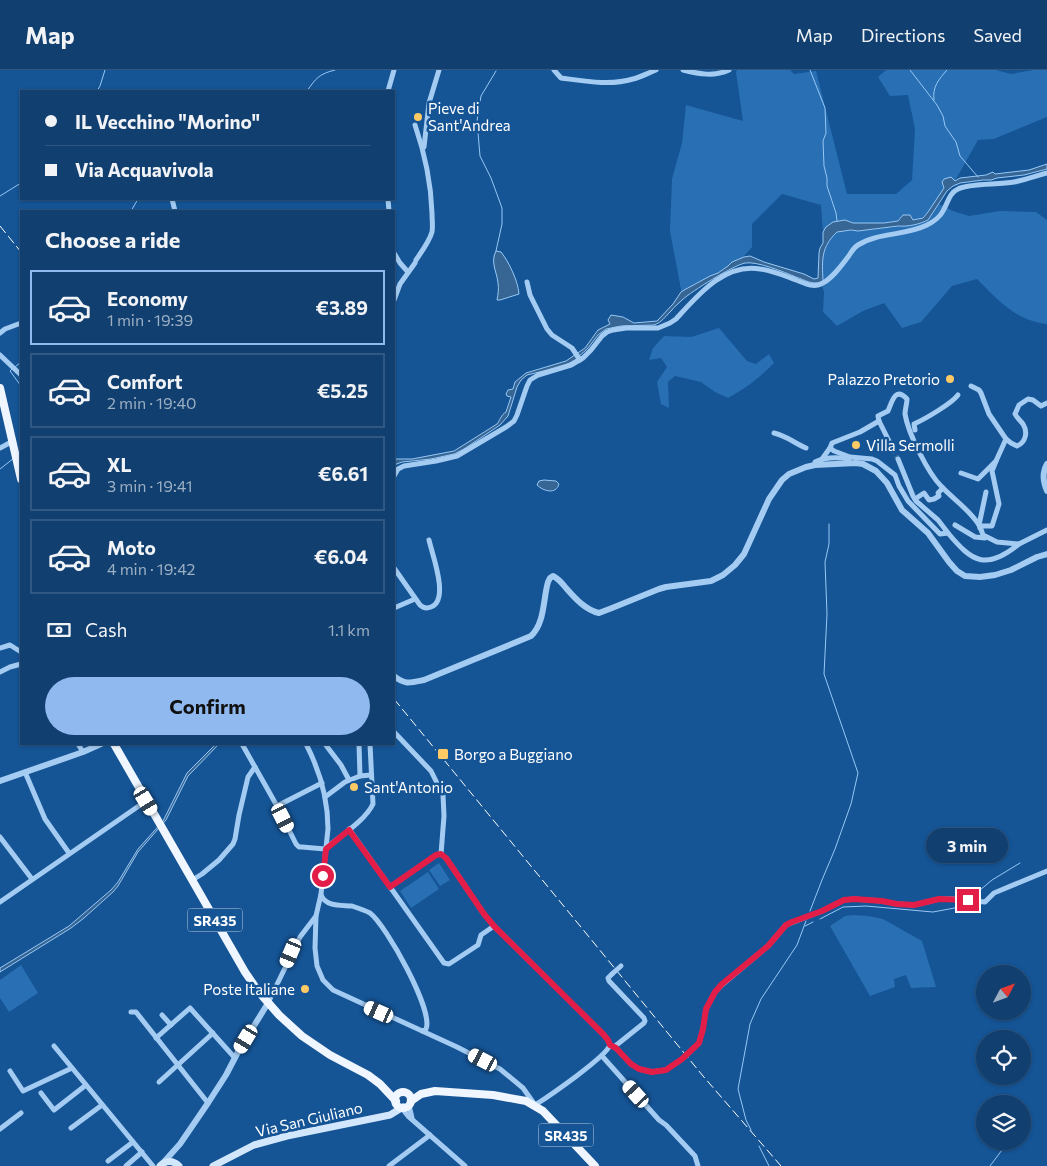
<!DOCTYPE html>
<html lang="en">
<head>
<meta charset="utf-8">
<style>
  body { margin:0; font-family:Commissioner,sans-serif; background:#1e4a78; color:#f1f3f6; height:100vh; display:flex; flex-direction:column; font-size:19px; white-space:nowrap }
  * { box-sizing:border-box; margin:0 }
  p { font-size:16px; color:#9cafc3 }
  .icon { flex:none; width:28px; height:28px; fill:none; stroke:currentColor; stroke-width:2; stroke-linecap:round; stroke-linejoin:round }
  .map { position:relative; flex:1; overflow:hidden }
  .drawer { position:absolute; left:20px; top:140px; width:375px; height:535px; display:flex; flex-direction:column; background:#103f70; border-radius:0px; box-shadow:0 1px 4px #0004,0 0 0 1px #305883 }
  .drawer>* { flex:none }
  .hud { position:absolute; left:20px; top:20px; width:375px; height:110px; border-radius:0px; box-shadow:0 1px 4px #0004,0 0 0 1px #305883; display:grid; align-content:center; height:110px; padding:0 25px; background:#103f70 }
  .needle { width:32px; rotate:49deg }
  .buttons { position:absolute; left:976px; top:895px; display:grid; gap:10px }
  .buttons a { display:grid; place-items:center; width:55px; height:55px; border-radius:50%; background:#103f70; box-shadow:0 1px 4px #0004,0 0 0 1px #305883; font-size:25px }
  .end { position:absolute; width:22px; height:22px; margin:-11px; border:6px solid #e11d48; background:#fff; box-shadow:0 0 0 2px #fff }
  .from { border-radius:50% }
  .bubble { position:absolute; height:35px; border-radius:18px; background:#103f70; box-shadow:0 1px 4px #0004,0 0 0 1px #305883; font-size:16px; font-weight:700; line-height:35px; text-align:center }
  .car { position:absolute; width:15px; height:30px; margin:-15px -8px; border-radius:6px; box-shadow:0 0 4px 1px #0007; background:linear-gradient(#fff 24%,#345 0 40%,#fff 0 76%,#345 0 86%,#fff 0) }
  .hud b { display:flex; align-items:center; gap:18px; height:48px; font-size:19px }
  .hud b+b { border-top:1px solid #305883 }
  .hud i { width:12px; height:12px; background:#f1f3f6 }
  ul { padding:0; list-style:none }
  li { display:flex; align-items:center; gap:15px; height:75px; margin:0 10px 8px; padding:0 15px; border:2px solid #305883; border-radius:0px }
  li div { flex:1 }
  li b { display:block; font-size:19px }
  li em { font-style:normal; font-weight:700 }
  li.on { border-color:#90b9f0 }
  li>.icon { width:45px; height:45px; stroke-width:1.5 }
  h2 { padding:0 25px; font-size:22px; line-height:60px }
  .pay { display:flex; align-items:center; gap:12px; height:55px; padding:0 25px; font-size:19px }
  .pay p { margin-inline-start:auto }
  .button { display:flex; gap:10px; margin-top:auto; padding:10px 25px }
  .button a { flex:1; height:58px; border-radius:30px; background:#90b9f0; color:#111; font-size:20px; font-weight:700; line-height:58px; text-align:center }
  header { display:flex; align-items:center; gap:30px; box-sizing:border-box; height:70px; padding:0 25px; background:#103f70; border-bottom:1px solid #305883 }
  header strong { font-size:24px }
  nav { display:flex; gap:28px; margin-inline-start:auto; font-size:18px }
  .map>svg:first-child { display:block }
  .green { fill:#286fb4 }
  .water { fill:#386694; stroke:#97c8f5 }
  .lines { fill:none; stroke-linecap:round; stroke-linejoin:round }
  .stream { stroke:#97c8f5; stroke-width:1 }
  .minor-tunnel { stroke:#386ea5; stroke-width:5; stroke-dasharray:5 2.5; stroke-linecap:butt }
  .minor { stroke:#a4ccf2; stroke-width:5 }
  .tertiary { stroke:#a4ccf2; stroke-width:6 }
  .secondary { stroke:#d3e7fc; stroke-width:7 }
  .primary { stroke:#eff6ff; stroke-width:8 }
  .rail { stroke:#fff; stroke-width:1; stroke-dasharray:9 4; stroke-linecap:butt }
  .minor-bridge { stroke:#a4ccf2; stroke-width:5 }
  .route { stroke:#e11d48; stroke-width:6 }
  .poi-dot { fill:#ffca65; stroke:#155495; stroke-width:2 }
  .labels { text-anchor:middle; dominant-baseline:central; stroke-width:5; stroke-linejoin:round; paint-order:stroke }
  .shield { fill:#155495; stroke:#b9ccdf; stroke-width:1 }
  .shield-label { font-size:14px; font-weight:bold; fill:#fff }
  .poi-label { font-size:15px; fill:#fff; stroke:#155495; text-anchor:start }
  .street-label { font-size:15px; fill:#fff; stroke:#155495 }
</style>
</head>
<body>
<header>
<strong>Map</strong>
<nav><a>Map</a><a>Directions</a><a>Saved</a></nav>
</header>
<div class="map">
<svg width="1047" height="1096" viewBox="0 0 1047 1096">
  <rect width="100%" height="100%" fill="#155495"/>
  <!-- green -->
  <g class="green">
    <path d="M737 0H790L794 4 816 1 847 124H896L912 110 915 59 908 25 890 26 878 7 886 0H996L1011 4 1033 0H1047V47L994 69 978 70 955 111 944 114 945 118C937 128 926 154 911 149 908 148 906 146 903 145L898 151 884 153H853L845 150 826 157 823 162 821 135 782 124 752 154V177L736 195 682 225 670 161 672 109 682 73 686 35 743 51 736 2Z"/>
    <path d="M939 134 953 141 969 146 1000 141 1036 142 1047 150V254C1016 251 998 230 977 209L952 216 921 252 902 258 884 233 863 241 837 256 823 242 824 222 821 212 822 187 823 183 831 168 837 162 840 160 858 161 913 155 928 150Z"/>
    <path d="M719 258 747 291 756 294 769 284 774 293C759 308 747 318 728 328L715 322 701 312 675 306 668 312 669 338 661 334 657 312 667 297 661 288 649 290 653 278 664 266 691 267Z"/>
    <polygon points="439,793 450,810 440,816 429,800"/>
    <polygon points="428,802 439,819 411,838 400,821"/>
    <polygon points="853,845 868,846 883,849 922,871 936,917 911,918 906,905 894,909 895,917 870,926 830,856 845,846"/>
    <polygon points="21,895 38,923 9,942 0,928 0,910"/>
  </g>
  <!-- water -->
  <g class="water">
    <path d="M1047 94V99L1024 105 997 108 991 110H983L960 113 953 116 947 121 928 150C920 154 908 157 898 156L858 161 851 160 837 162C821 177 822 190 823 210L821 212C812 215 805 210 796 207 784 202 757 191 745 193 732 196 692 221 682 230 678 234 674 237 671 241 665 247 662 252 654 255L621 256 606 259 598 265 588 278 575 290 566 295 556 298 527 305 521 310 517 317 508 346 500 355 464 379 454 384 431 389 402 392 394 395V389H412L454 381 497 354C500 350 501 345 506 342L511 327 507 326 506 324 508 320 513 319 515 312 526 303 566 291 585 278 598 260 610 254 608 250 611 245 623 247 634 253 657 251 673 234 681 222 686 219 710 206 718 203 728 196 732 192 744 187 750 186 764 192 804 204 814 209 818 208 819 183 820 178 823 173V162L826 157 833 152 845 150 853 153H884L898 151 903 145H910L913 150 923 148 928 142 944 118 942 112 944 109 951 107 955 111 960 108 986 105 993 102 995 104 1029 100Z"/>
    <path d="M496 181 501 182C509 192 518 211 519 224L500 230H497C498 224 499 219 498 213 497 202 490 192 496 181Z"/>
    <path d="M544 410 556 411 559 414C556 425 543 421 537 415L539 411Z"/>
    <polygon points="216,674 219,674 188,706 166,750 138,782 118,816 113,822 84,848 71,858 0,902 0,898 69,856 111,820 118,812 138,779 163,751 187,703"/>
  </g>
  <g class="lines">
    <!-- stream -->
    <g class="stream">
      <polyline points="810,0 825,38 826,63 823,71 824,96 827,108 827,116 836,143 837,151"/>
      <polyline points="910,0 937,35 943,46 945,56 956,72 960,86 978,107"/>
      <polyline points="496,1 481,26 477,51 480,86 491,108 502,138 502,154 496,181"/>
      <polyline points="97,21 100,16 105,0"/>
      <path d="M307 21C316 8 319 4 335 0"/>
      <path d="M934 30C932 17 939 9 947 0"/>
      <polyline points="0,126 21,113"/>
      <polyline points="131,141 138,129"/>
      <polyline points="15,297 21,292"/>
      <polyline points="12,299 10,301 21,316"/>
      <polyline points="20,384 21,383"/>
      <polyline points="0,399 14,388"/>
      <polyline points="973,826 992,810 1020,793"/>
      <polyline points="810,841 822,810 835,779 851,734 858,703 824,604 827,544 825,492 829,474 829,454"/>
      <polyline points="820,849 843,837 866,836 933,842 960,837 965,833"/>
      <polyline points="805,856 813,852"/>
      <polyline points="751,1060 746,1050 738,1019 750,954 761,929 797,875 806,851"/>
      <polyline points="759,1076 769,1096"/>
      <polyline points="990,1096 1002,1080"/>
    </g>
    <!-- minor-tunnel -->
    <polyline class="minor-tunnel" points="893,379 898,389"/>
    <!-- minor -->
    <g class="minor">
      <path d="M554 0 561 8C584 11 610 16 633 9 641 7 648 3 656 0"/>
      <path d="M683 0C699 4 714 7 729 0"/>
      <polyline points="388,21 394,0"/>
      <path d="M415 55C425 84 431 112 432 143 432 149 433 157 432 162 429 172 422 181 416 190"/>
      <polyline points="424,77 429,33 439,0"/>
      <polyline points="172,129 175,141"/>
      <polyline points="388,129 389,141"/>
      <polyline points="394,183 400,193 408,202"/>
      <polyline points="527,212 530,225 547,259 552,265 572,278 580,290"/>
      <polyline points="394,230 400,214 415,193"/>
      <polyline points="0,263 5,259 21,253"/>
      <polyline points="0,285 21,305"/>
      <path d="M971 316 979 320 981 323 989 344 1006 369 1011 373 1017 376C1026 372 1028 362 1023 354 1020 350 1017 348 1015 344L1019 335 1028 329 1033 330 1041 336 1047 333"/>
      <path d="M915 360 914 354C925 349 951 334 958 325"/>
      <path d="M774 363C787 366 794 373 806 378"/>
      <polyline points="0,378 13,371"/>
      <path d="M830 378 834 381 850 387 872 389 877 391 895 405 899 416 908 431 940 464 948 463C972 492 986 501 1019 474"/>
      <path d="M893 379 879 351 878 346 888 341C892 332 895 316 907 329 907 334 905 339 905 344 908 363 928 403 941 416 953 429 969 439 979 455 981 458 982 462 983 465L997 472 1019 474 1047 460"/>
      <polyline points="822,389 830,378 832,373 860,362 879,351"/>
      <polyline points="898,389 913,426 916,431 938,450 948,463"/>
      <path d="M815 395V392C825 387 838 387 849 389"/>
      <polyline points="961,403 978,409 996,391 1006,369"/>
      <path d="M394 406 398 399 404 396 436 391 457 386 506 357 514 351 517 345 527 316 530 310 538 305 571 295 583 288 591 280 602 266 607 262 613 260 626 258H658L670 253 676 249C698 225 724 193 760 199 772 200 785 206 796 210 804 213 813 218 821 214 832 209 841 196 848 187 851 183 853 178 858 175 879 162 905 166 927 155 933 152 940 147 943 141 948 133 949 123 958 119 969 113 999 115 1014 112 1025 110 1036 106 1047 103"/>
      <polyline points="915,429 924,423 929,430 934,429 939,426 938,423 943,418"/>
      <polyline points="955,455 975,467 985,468"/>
      <polyline points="979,455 986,422"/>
      <polyline points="980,458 982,456 992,456 999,434 992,401 996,391"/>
      <path d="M394 498 420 535C423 538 426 539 431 537 450 530 432 484 429 470"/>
      <polyline points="394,538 415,529"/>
      <polyline points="0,578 10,575 21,582"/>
      <polyline points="0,602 10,597 21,594"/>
      <polyline points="394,662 431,701 443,725 444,746 441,784"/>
      <polyline points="78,674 83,682"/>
      <polyline points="242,674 277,736 296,774 299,777 302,777 325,779"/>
      <path d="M306 674C320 701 328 728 328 759L321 824 316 846 315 878 317 896 323 910 333 920 457 977 500 999 523 1018 535 1035C549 1026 606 987 610 975"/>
      <polyline points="325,674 341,695 349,710"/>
      <polyline points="359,674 360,706 371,705"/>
      <polyline points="25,702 45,749 69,783"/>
      <polyline points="325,727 345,712 360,706"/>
      <polyline points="277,736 322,713"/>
      <polyline points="349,759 444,893 449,894 478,875 481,865 494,856"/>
      <polyline points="0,767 32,809"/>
      <path d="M326 778C340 766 365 751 373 734L370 674"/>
      <polyline points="441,784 446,788 484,844 494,856 603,964 608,970 610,975"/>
      <polyline points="194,809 202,804 219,790 233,774 235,769 239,745 248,707 255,697"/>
      <polyline points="390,817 436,785 441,784"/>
      <path d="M321 825C326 837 341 835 352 836 358 838 364 840 370 843 386 855 434 941 426 959L422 961"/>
      <polyline points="0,832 146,731"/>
      <polyline points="612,904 608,908 609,911 644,948 645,951 644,953 614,977"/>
      <polyline points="268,933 300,867 316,846"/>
      <polyline points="131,942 136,942 208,1033"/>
      <polyline points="162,945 171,955"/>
      <polyline points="156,968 190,938 235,988"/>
      <polyline points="610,975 616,978 631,994 639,999 652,1002 666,1000 682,989 699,973 703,959 706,939 715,922 723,914 768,876 786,855 822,841 844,830 854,829 882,831 897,834 914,835 939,829 954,829 985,832 994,823 1047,801"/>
      <polyline points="54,976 153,1096"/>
      <polyline points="602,986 659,1050 666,1055 695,1086 698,1096"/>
      <polyline points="10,1001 23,1021 72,998"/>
      <polyline points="159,1012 213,963"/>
      <polyline points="41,1023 54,1040 86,1015"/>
      <polyline points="409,1035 412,1048"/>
      <polyline points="403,1037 404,1041 408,1046 465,1096"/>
      <polyline points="71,1058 102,1035"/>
      <polyline points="0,1059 21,1043"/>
      <polyline points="108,1091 133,1072"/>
      <polyline points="126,1096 142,1082"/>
      <polyline points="389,1096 430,1065"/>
    </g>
    <!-- tertiary -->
    <g class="tertiary">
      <path d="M1047 394C1042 403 1043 411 1047 421"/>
      <path d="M394 606C405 615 410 613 424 610L531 566C545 553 543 529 548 512L550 508 553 506C559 509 562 513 566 518 574 527 585 540 599 543L612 538 659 519 666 517 711 511 723 505 735 495 744 484 769 429 782 410 789 404 806 397 815 395 856 393 863 394 876 401 887 413 902 440 928 463 949 492 957 501 965 506 980 507 995 505 1011 500 1037 487 1047 484"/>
      <polyline points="0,711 83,682 101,674"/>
      <polyline points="162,1094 180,1074 208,1033 226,1005 238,982 268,933"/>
    </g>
    <!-- secondary -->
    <g class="secondary">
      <path d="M160 1096C166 1090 173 1090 179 1096"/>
      <polyline points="213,1096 254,1075 287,1066 390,1045 403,1037"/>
    </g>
    <!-- primary -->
    <g class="primary">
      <polyline points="0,318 21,409"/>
      <polyline points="114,674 245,902 258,921 279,945 302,966 330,985 368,1005 380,1014 396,1031"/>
      <circle cx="403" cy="1030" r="8"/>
      <polyline points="411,1031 421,1024 435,1021 493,1025 526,1031 543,1041 595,1096"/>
    </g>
    <!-- rail -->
    <g class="rail">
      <polyline points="0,156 21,182"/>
      <polyline points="394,629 703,1006 781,1096"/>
    </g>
    <!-- minor-bridge -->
    <polyline class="minor-bridge" points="612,904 621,896"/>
  </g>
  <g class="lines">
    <!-- route -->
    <polyline class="route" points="323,806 326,779 349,760 390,817 436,785 441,784 446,788 484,844 494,856 603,964 608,970 610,975 616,978 631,994 639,999 652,1002 666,1000 682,989 699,973 703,959 706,939 715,922 722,914 768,876 786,855 792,852 822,841 844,830 854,829 882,831 897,834 914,835 939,829 968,830"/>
  </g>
  <!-- markers -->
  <g class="poi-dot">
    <circle cx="418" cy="47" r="5"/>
    <circle cx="950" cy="309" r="5"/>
    <circle cx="856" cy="375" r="5"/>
    <rect x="437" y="678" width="12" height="12" rx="2.5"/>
    <circle cx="354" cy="717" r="5"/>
    <circle cx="305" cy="919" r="5"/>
  </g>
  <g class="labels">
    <!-- shield labels -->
    <g class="shield">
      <rect x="187.5" y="838.5" width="55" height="23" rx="4"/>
      <rect x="538.5" y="1053.5" width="55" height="23" rx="4"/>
    </g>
    <g class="shield-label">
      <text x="215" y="850">SR435</text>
      <text x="566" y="1065">SR435</text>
    </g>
    <!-- poi labels -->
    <g class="poi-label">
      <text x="428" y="38">Pieve di<tspan x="428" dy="17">Sant'Andrea</tspan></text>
      <text x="940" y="309" text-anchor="end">Palazzo Pretorio</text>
      <text x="866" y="375">Villa Sermolli</text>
      <text x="454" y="684">Borgo a Buggiano</text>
      <text x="364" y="717">Sant'Antonio</text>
      <text x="295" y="919" text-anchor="end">Poste Italiane</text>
    </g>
    <!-- street labels -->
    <g class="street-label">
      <text transform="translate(309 1049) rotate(-13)">Via San Giuliano</text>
    </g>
  </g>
</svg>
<div class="buttons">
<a><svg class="needle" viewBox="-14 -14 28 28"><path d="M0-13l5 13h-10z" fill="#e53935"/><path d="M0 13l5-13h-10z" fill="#9cafc3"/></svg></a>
<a><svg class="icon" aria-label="locate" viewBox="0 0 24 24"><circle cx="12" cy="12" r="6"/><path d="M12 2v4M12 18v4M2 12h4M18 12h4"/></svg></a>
<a><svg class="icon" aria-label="layers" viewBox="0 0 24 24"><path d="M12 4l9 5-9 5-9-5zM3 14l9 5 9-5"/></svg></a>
</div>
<i class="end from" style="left:323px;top:806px"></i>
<i class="end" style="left:968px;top:830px"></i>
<div class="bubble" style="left:926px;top:758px;width:82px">3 min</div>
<i class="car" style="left:146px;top:731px;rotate:149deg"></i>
<i class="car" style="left:283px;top:748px;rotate:153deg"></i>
<i class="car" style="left:291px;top:883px;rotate:203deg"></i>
<i class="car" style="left:379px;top:942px;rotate:294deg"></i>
<i class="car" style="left:246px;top:969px;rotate:211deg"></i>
<i class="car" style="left:483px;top:990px;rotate:297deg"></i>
<i class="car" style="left:636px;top:1024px;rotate:318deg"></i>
<div class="hud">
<b><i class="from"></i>IL Vecchino &quot;Morino&quot;</b>
<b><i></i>Via Acquavivola</b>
</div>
<section class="drawer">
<h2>Choose a ride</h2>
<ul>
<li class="on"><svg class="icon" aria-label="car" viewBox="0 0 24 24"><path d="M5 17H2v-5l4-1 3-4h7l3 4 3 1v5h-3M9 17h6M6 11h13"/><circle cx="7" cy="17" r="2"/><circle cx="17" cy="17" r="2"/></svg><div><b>Economy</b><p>1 min · 19:39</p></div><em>€3.89</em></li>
<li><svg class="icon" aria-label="car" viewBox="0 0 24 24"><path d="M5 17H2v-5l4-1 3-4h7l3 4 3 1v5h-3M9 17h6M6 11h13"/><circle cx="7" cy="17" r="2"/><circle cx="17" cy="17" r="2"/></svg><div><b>Comfort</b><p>2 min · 19:40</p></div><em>€5.25</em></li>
<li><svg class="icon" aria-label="car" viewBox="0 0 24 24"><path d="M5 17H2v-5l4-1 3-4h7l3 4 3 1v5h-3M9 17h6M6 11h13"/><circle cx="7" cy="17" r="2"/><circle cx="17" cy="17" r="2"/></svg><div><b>XL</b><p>3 min · 19:41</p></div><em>€6.61</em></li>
<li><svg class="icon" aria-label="car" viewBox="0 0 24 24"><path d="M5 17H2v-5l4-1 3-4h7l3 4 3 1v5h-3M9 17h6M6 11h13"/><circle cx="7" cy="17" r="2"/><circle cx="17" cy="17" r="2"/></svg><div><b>Moto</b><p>4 min · 19:42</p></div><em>€6.04</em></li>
</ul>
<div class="pay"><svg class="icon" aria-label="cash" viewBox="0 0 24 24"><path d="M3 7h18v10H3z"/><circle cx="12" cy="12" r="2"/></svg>Cash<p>1.1 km</p></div>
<div class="button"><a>Confirm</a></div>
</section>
</div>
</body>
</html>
